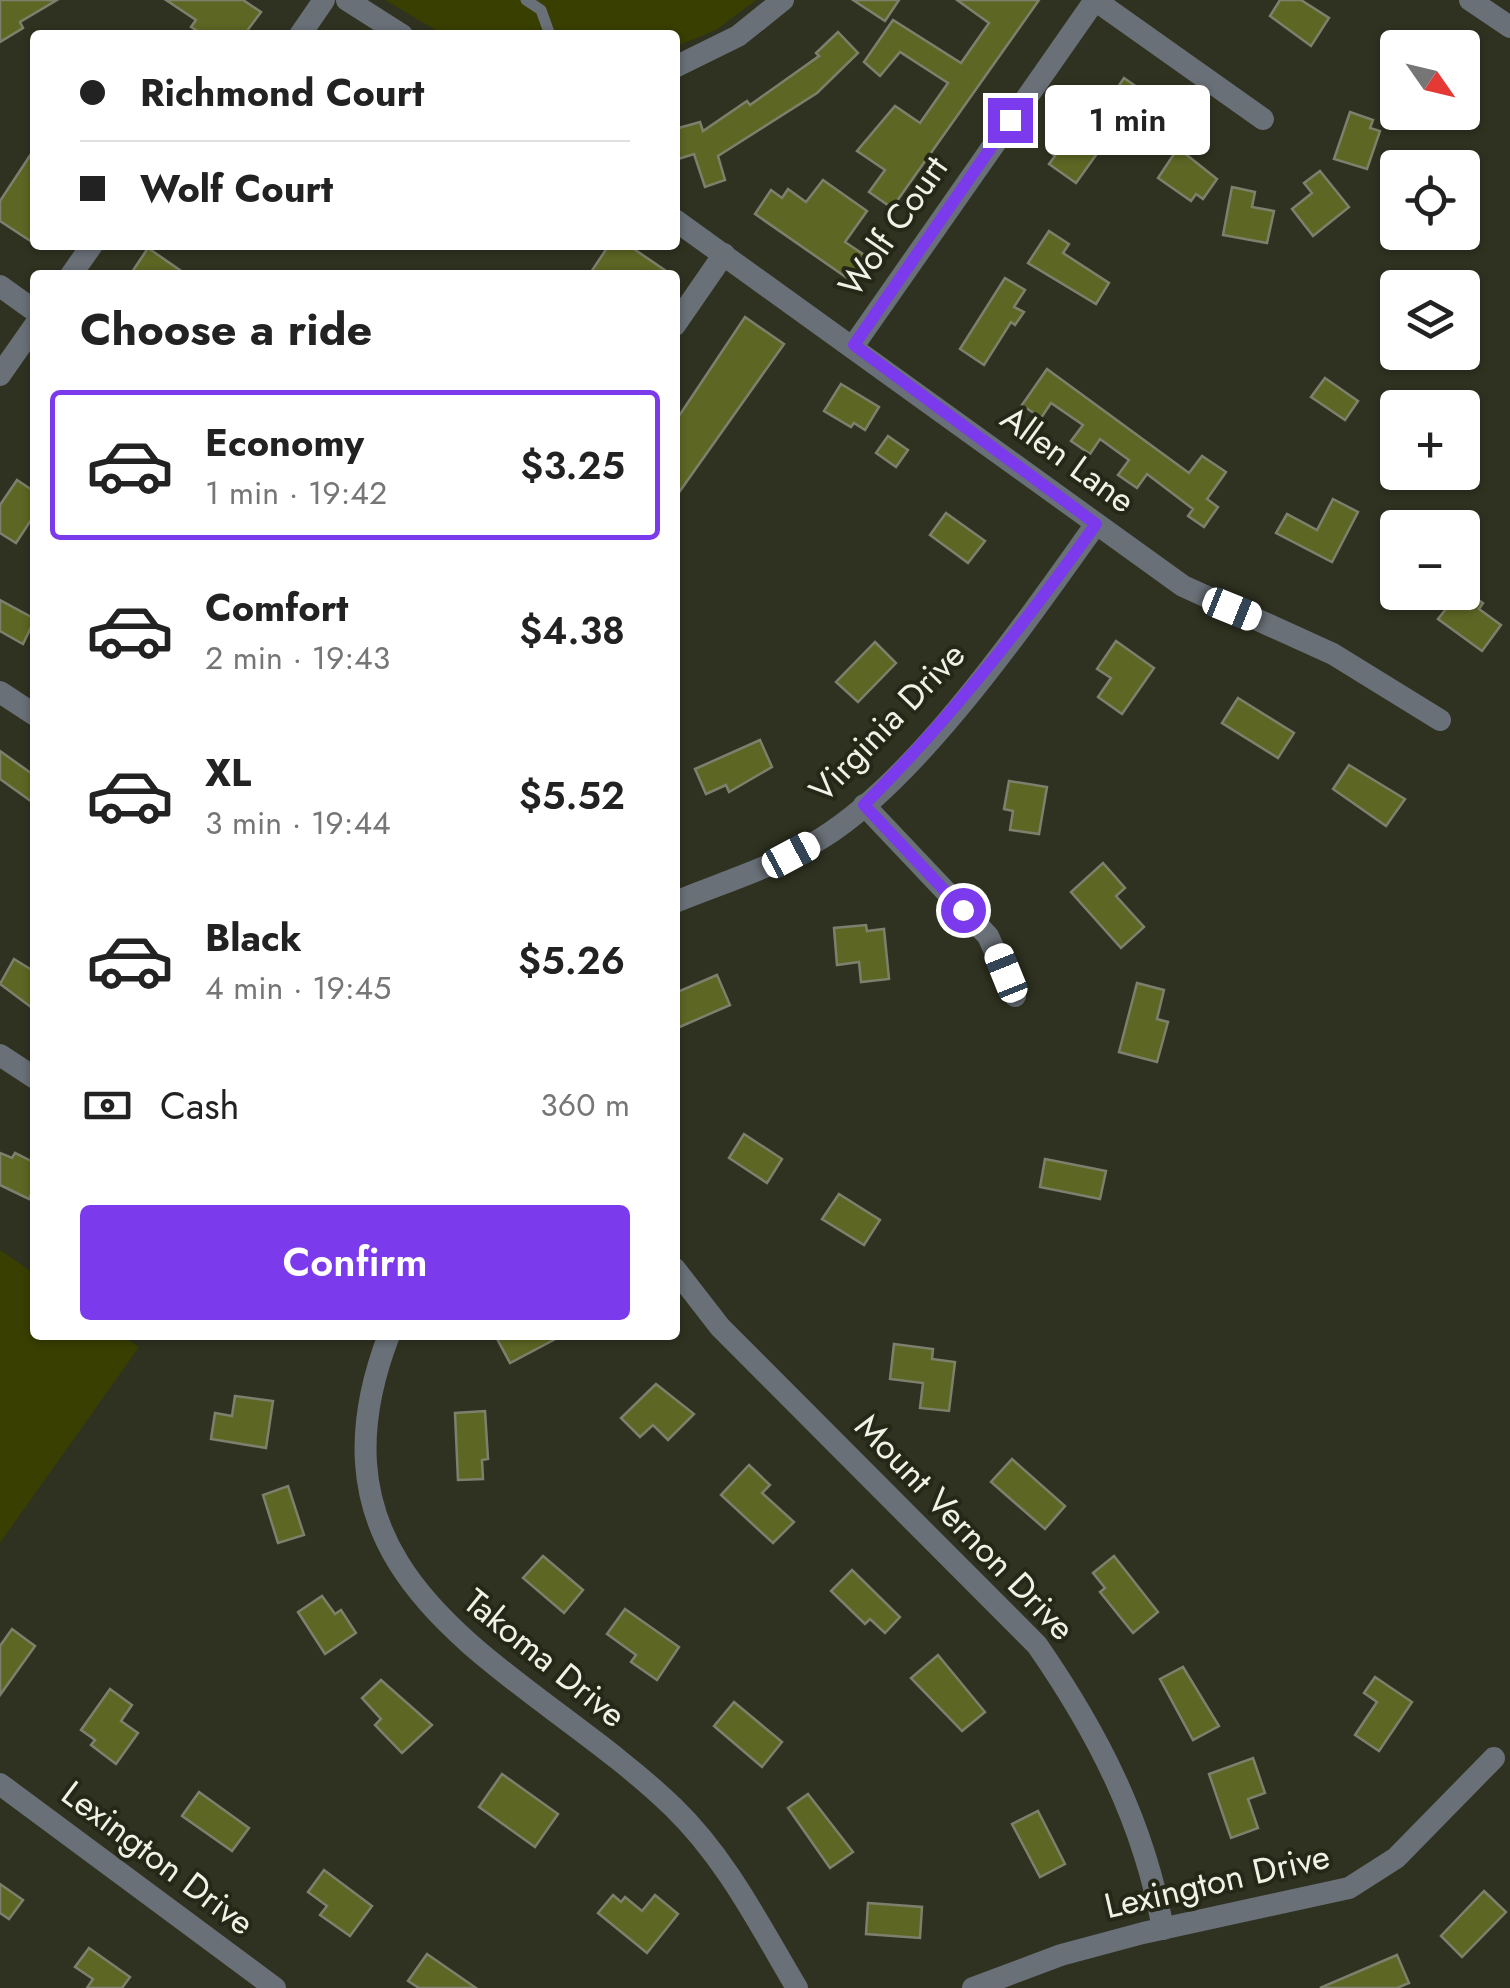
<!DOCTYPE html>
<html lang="en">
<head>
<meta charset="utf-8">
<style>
  body { margin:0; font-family:Jost,sans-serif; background:#f2f2f2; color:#222; height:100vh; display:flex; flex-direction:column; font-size:38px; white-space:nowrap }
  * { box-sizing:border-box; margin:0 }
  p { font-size:32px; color:#767676 }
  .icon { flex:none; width:55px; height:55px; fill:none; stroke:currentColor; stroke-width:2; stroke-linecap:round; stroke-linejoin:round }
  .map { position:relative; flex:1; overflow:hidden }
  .details { position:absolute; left:30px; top:270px; width:650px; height:1070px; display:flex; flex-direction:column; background:#fff; border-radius:10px; box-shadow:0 2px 8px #0004 }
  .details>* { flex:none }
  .banner { position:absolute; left:30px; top:30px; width:650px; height:220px; border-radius:10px; box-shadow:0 2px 8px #0004; display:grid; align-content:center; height:220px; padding:0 50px; background:#fff }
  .needle { width:65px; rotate:124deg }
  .controls { position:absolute; left:1380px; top:30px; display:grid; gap:20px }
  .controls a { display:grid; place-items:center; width:100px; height:100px; border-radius:10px; background:#fff; box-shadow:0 2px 8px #0004; font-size:50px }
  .end { position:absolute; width:45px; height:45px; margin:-22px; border:12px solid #7c3aed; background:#fff; box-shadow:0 0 0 5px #fff }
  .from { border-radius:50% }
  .bubble { position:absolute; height:70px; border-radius:10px; background:#fff; box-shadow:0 2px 8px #0004; font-size:32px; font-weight:600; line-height:70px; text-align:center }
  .car { position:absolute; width:30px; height:60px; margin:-30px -15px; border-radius:12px; box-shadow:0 0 8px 2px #0007; background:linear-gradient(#fff 24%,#345 0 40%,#fff 0 76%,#345 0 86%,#fff 0) }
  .banner b { display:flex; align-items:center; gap:35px; height:95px; font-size:38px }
  .banner b+b { border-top:2px solid #e0e0e0 }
  .banner i { width:25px; height:25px; background:#222 }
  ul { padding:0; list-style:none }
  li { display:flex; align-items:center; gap:30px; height:150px; margin:0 20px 15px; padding:0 30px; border:5px solid transparent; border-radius:10px }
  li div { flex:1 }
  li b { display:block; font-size:38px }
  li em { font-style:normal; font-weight:600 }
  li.current { border-color:#7c3aed }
  li>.icon { width:90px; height:90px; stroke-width:1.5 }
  h2 { padding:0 50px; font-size:45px; line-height:120px }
  .pay { display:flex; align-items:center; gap:25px; height:110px; padding:0 50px; font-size:38px }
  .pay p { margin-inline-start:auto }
  .cta { display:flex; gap:20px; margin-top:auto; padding:20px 50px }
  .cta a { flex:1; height:115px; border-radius:10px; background:#7c3aed; color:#fff; font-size:40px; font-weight:600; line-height:115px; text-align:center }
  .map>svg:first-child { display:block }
  .green { fill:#393f00 }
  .building { fill:#5e6624; stroke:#7c806c; stroke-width:2.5 }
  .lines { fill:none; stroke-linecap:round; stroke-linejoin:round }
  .lane { stroke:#697077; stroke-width:11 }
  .street { stroke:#697077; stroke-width:22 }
  .route { stroke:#7c3aed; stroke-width:12 }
  .labels { text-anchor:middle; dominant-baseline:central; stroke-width:8; stroke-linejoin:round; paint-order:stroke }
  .street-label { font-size:35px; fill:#eff2e6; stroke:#252817 }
</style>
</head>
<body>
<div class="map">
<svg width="1510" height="1988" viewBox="0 0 1510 1988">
  <rect width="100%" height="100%" fill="#2f3220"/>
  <!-- green -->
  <g class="green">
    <polygon points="385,0 756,0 716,30 675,47 675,35 444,35"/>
    <polygon points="0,1250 35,1274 35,1335 122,1335 139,1347 0,1543"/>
  </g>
  <!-- building -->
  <g class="building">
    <polygon points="0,0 57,0 20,22 23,28 0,42"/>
    <polygon points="166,0 243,0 261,12 244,35 204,35 191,27 196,20"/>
    <polygon points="853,0 899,0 885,21"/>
    <polygon points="957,0 1039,0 892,208 869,192 885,170 857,151 895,106 920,123 948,83 900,52 880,76 864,62 893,20 961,63 989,23"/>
    <polygon points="1280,0 1301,0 1329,18 1311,46 1270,16"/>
    <polygon points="838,32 858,53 817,93 718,156 725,180 705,187 694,154 675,160 675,129 700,122 703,131 747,101 750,105 819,56 816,53"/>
    <polygon points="1124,78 1150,96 1125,133 1116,127 1076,183 1049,164 1055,156 1051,153 1061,140 1067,144 1104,90 1112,96"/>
    <polygon points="1350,112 1373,120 1370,128 1380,131 1367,169 1334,159"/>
    <polygon points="35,148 35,244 0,221 0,201"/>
    <polygon points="1178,148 1217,179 1203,199 1196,194 1191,201 1158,178"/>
    <polygon points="1320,171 1349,207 1313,236 1292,209 1312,193 1304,183"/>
    <polygon points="823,180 867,211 845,242 866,256 850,280 755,214 771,190 782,198 788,189 806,202"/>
    <polygon points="1232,187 1255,192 1252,207 1274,211 1267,243 1223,235"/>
    <polygon points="1049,231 1069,244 1063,253 1109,283 1096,304 1028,263"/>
    <polygon points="609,245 628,245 672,275 589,275"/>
    <polygon points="148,248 187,275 130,275"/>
    <polygon points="1005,278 1025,290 1014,307 1024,312 1015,325 1011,322 984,365 960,349"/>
    <polygon points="745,317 784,344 675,498 675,422"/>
    <polygon points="1047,369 1189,473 1202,456 1226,472 1207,499 1218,507 1204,527 1188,516 1193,509 1147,474 1137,488 1118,475 1129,460 1100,439 1090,454 1071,441 1083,425 1051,403 1041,418 1022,405"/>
    <polygon points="1325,378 1358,401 1345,420 1311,397"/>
    <polygon points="841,384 879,407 865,430 854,423 851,427 824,411"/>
    <polygon points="888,436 908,450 896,467 876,453"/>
    <polygon points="17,480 35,492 35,514 16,543 0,533 0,505"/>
    <polygon points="1333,499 1358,512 1332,562 1276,533 1287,514 1317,530"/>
    <polygon points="946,513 985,541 968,563 930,535"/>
    <polygon points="1462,589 1483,603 1479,609 1501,625 1482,651 1438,619"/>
    <polygon points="0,600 35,619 23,644 0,631"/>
    <polygon points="1116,641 1154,668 1122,714 1098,697 1111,678 1097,669"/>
    <polygon points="875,642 896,663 858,702 836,682"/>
    <polygon points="1238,698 1294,733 1278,758 1222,723"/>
    <polygon points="760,740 772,767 729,792 726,785 706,794 695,769"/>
    <polygon points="0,751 35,776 35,804 0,779"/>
    <polygon points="1349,765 1405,799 1386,826 1333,789"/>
    <polygon points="1009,781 1047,787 1039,834 1010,830 1013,811 1004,809"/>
    <polygon points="1103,863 1125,888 1116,896 1144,927 1121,948 1071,892"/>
    <polygon points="866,925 867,931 884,929 889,979 861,982 859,962 837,965 834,928"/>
    <polygon points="14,959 35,972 35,1010 0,984"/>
    <polygon points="717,975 730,1005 675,1029 675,993"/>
    <polygon points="1137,983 1164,990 1157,1019 1168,1022 1157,1062 1119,1052"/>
    <polygon points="744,1134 782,1159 767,1183 729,1158"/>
    <polygon points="0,1153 12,1158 15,1153 35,1163 35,1185 29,1199 0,1185"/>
    <polygon points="1045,1159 1106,1171 1100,1199 1040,1187"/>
    <polygon points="839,1194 880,1220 864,1245 822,1219"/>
    <polygon points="495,1335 563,1335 510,1363"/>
    <polygon points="894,1344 933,1349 932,1359 955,1362 949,1411 920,1408 923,1383 890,1379"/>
    <polygon points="656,1384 694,1414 668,1440 653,1425 640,1437 621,1418"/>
    <polygon points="235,1396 273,1401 266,1448 211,1439 215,1413 232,1416"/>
    <polygon points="485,1411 488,1459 482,1460 483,1479 458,1480 455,1413"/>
    <polygon points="1012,1459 1065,1506 1045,1529 991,1482"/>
    <polygon points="749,1465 770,1485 762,1493 794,1522 773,1543 721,1495"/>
    <polygon points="288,1486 304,1535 278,1543 263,1495"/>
    <polygon points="543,1556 583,1590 564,1613 523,1578"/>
    <polygon points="1114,1556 1158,1612 1133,1633 1100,1592 1105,1588 1093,1573"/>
    <polygon points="852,1570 900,1617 885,1633 870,1619 865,1624 831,1591"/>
    <polygon points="322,1596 335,1614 341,1610 356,1633 325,1654 298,1612"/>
    <polygon points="625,1609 679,1647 657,1680 631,1662 636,1655 607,1634"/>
    <polygon points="12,1629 35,1646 0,1695 0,1646"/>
    <polygon points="938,1655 985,1712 962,1731 911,1678"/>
    <polygon points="1183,1667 1219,1726 1193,1740 1160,1679"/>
    <polygon points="1375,1677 1412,1702 1379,1751 1355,1735 1377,1702 1364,1693"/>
    <polygon points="381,1680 432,1725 402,1753 375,1725 381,1719 362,1698"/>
    <polygon points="110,1689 132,1705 121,1721 138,1733 116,1764 91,1745 95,1740 81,1730"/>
    <polygon points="734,1702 782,1742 762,1767 714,1726"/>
    <polygon points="1253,1758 1265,1793 1248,1799 1258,1828 1231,1838 1209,1774"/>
    <polygon points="502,1774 558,1814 535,1847 479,1807"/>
    <polygon points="199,1792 249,1828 232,1851 182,1816"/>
    <polygon points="808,1794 853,1852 830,1868 788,1808"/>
    <polygon points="1038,1811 1065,1864 1040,1877 1012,1824"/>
    <polygon points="324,1870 372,1906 350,1936 320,1915 327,1906 308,1892"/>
    <polygon points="0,1884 23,1900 9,1919 0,1913"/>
    <polygon points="1484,1891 1506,1912 1462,1957 1441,1936"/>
    <polygon points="613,1895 621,1902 625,1897 642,1911 655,1895 678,1914 647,1953 598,1913"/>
    <polygon points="868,1903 922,1907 920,1938 866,1934"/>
    <polygon points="89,1948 130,1977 122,1988 87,1988 93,1979 75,1967"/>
    <polygon points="427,1954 476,1988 419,1988 408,1981"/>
    <polygon points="1397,1955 1409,1983 1397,1988 1320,1988"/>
  </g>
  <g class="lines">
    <!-- lane -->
    <polyline class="lane" points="526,0 541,10 550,35"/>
    <!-- street -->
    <g class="street">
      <polyline points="347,0 402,35"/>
      <polyline points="1095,0 1263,119"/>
      <polyline points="1470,0 1510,27"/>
      <polyline points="300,35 324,0"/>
      <polyline points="675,67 738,36 783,0"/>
      <polyline points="675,220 1183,586 1333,654 1440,720"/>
      <polyline points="71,275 92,245"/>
      <polyline points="0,286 35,311"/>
      <polyline points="675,325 724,254"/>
      <polyline points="854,345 1095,0"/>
      <polyline points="0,375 35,325"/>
      <polyline points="0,692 35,715"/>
      <polyline points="864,805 988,936 1015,996"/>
      <path d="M675 902C724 882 777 866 822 838 920 777 1027 620 1096 524"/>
      <polyline points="0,1055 35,1078"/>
      <path d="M675 1269 720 1327 1037 1645C1098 1733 1144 1823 1163 1929"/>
      <path d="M389 1335C290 1592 527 1666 673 1807 726 1858 760 1926 797 1988"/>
      <polyline points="0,1784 275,1988"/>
      <polyline points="973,1988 1061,1955 1143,1933 1349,1888 1396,1858 1494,1758"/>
    </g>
  </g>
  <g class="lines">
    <!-- route -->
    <path class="route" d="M963 910 864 805C951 718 1025 624 1096 524L854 345 1010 120"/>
  </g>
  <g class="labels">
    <!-- street labels -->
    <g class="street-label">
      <text transform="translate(893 226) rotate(-55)">Wolf Court</text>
      <text transform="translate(1068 459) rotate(36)">Allen Lane</text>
      <text transform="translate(887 722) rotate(-46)">Virginia Drive</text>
      <text transform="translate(965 1527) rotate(46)">Mount Vernon Drive</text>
      <text transform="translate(545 1658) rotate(39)">Takoma Drive</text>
      <text transform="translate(158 1858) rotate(37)">Lexington Drive</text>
      <text transform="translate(1217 1881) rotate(-13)">Lexington Drive</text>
    </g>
  </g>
</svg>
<div class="controls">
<a><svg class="needle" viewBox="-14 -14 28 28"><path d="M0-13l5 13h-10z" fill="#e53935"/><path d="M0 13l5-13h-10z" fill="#767676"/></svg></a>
<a><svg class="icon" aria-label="locate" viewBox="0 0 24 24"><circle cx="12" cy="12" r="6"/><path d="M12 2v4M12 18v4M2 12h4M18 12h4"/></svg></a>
<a><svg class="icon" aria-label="layers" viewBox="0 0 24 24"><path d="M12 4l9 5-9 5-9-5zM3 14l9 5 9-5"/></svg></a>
<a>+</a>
<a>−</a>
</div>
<i class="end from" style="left:963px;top:910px"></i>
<i class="end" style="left:1010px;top:120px"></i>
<div class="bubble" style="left:1045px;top:85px;width:165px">1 min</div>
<i class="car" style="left:1232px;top:609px;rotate:112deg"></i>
<i class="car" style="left:791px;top:855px;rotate:62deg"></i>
<i class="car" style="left:1006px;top:973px;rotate:338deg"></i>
<div class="banner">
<b><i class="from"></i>Richmond Court</b>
<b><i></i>Wolf Court</b>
</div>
<section class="details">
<h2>Choose a ride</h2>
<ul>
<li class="current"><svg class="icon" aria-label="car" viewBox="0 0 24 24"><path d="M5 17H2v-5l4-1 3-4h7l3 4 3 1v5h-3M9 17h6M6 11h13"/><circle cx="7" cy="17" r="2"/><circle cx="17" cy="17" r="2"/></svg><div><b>Economy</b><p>1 min · 19:42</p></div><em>$3.25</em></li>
<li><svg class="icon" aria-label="car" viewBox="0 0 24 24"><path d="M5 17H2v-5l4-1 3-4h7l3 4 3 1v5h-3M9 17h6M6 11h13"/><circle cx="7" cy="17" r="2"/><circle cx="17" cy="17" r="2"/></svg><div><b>Comfort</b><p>2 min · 19:43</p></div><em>$4.38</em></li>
<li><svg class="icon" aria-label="car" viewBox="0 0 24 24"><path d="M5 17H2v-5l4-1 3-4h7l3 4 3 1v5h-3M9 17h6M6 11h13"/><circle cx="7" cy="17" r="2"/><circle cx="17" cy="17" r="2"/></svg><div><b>XL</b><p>3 min · 19:44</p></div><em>$5.52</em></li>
<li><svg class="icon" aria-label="car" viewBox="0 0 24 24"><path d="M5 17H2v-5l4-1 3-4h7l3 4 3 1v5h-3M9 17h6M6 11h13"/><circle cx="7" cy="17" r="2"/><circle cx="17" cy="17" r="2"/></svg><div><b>Black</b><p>4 min · 19:45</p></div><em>$5.26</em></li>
</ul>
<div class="pay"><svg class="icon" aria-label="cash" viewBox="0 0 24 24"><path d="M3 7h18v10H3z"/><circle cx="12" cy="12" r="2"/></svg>Cash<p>360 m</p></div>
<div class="cta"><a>Confirm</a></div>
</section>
</div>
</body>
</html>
